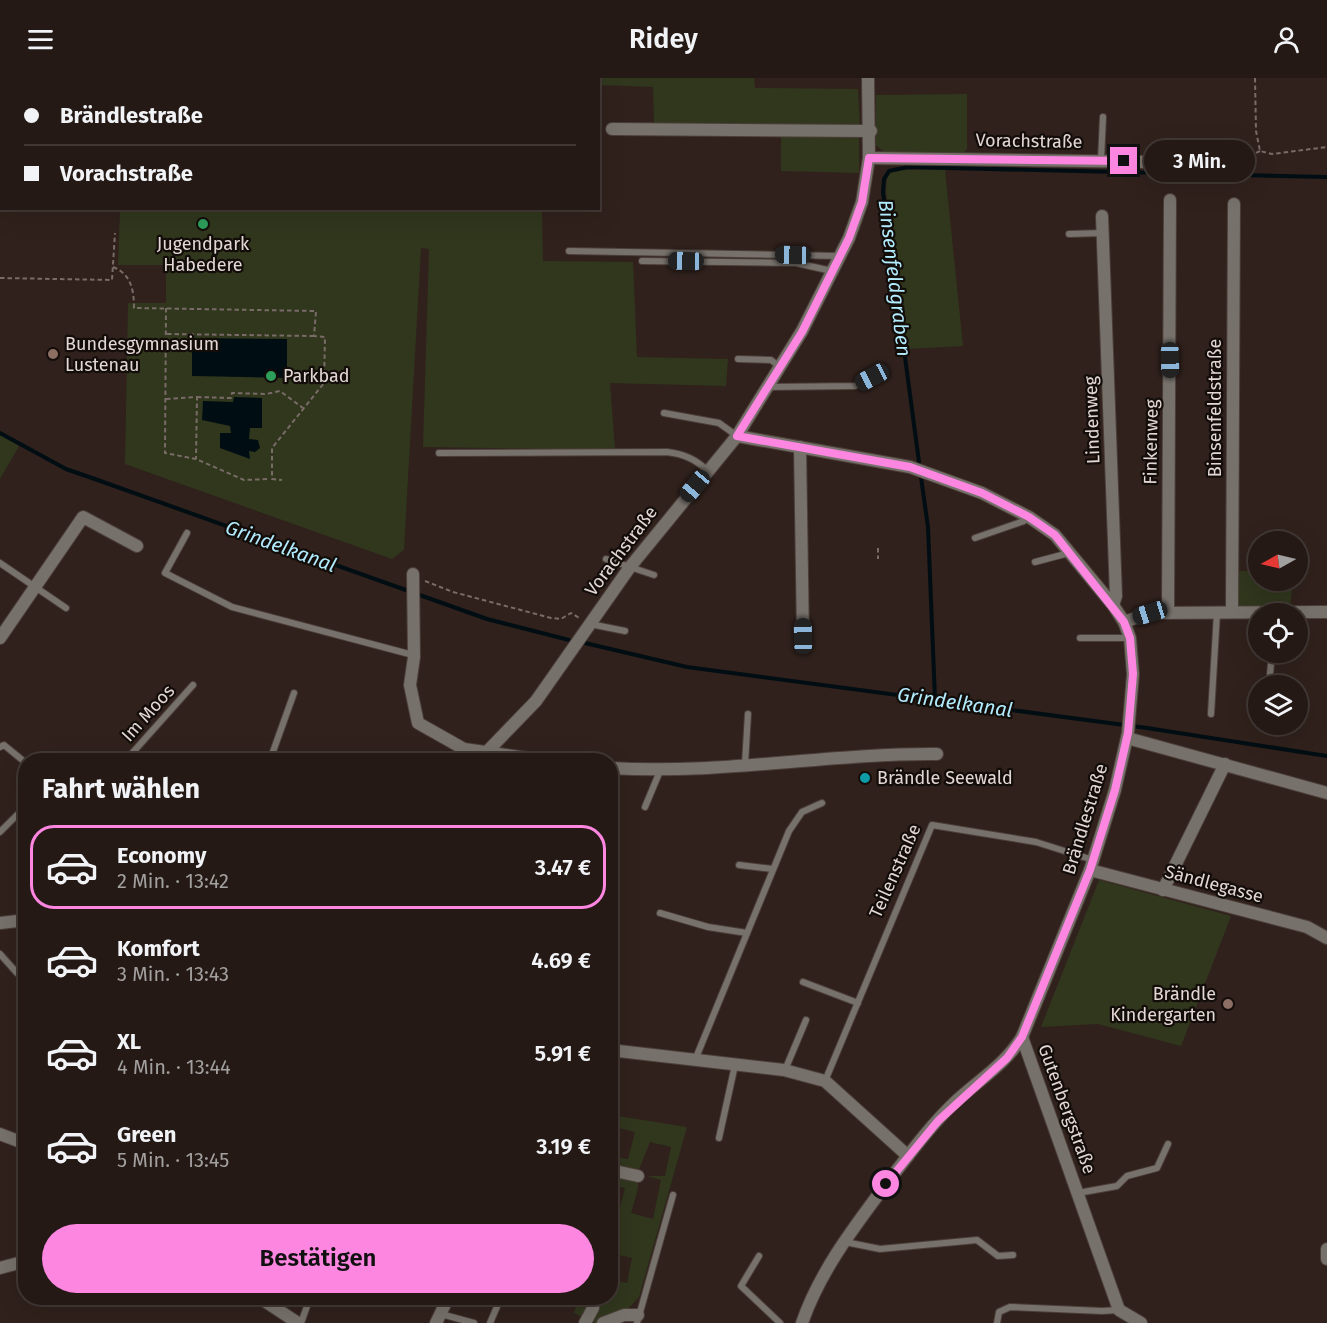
<!DOCTYPE html>
<html lang="de">
<head>
<meta charset="utf-8">
<style>
  body { margin:0; font-family:"Fira Sans",sans-serif; background:#302622; color:#f1f3f6; height:100vh; display:flex; flex-direction:column; font-size:22px; white-space:nowrap }
  * { box-sizing:border-box; margin:0 }
  p { font-size:20px; color:#a3a0a0 }
  .icon { flex:none; width:33px; height:33px; fill:none; stroke:currentColor; stroke-width:2; stroke-linecap:round; stroke-linejoin:round }
  .map { position:relative; flex:1; overflow:hidden }
  .drawer { position:absolute; left:18px; top:675px; width:600px; height:552px; display:flex; flex-direction:column; background:#241915; border-radius:24px; box-shadow:0 6px 24px #0002,0 0 0 2px #413834 }
  .drawer>* { flex:none }
  .hud { position:absolute; left:0px; top:0px; width:600px; height:132px; box-shadow:0 6px 24px #0002,0 0 0 2px #413834; display:grid; align-content:center; height:132px; padding:0 24px; background:#241915 }
  .needle { width:39px; rotate:262deg }
  .fabs { position:absolute; left:1248px; top:453px; display:grid; gap:12px }
  .fabs a { display:grid; place-items:center; width:60px; height:60px; border-radius:50%; background:#241915; box-shadow:0 6px 24px #0002,0 0 0 2px #413834; font-size:30px }
  .end { position:absolute; width:27px; height:27px; margin:-14px; border:8px solid #fd86e1; background:#111; box-shadow:0 0 0 3px #111 }
  .from { border-radius:50% }
  .bubble { position:absolute; height:42px; border-radius:21px; background:#241915; box-shadow:0 6px 24px #0002,0 0 0 2px #413834; font-size:20px; font-weight:600; line-height:42px; text-align:center }
  .car { position:absolute; width:18px; height:36px; margin:-18px -9px; border-radius:8px; box-shadow:0 0 4px 2px #0007; background:linear-gradient(#222 24%,#8ab4d8 0 40%,#222 0 76%,#8ab4d8 0 86%,#222 0) }
  .hud b { display:flex; align-items:center; gap:21px; height:57px; font-size:22px }
  .hud b+b { border-top:2px solid #413834 }
  .hud i { width:15px; height:15px; background:#f1f3f6 }
  ul { padding:0; list-style:none }
  li { display:flex; align-items:center; gap:18px; height:84px; margin:0 12px 9px; padding:0 12px; border:3px solid transparent; border-radius:24px }
  li div { flex:1 }
  li b { display:block; font-size:22px }
  li em { font-style:normal; font-weight:600 }
  li.current { border-color:#fd86e1 }
  li>.icon { width:54px; height:54px; stroke-width:1.5 }
  h2 { padding:0 24px; font-size:27px; line-height:72px }
  .primary-button { display:flex; gap:12px; margin-top:auto; padding:12px 24px }
  .primary-button a { flex:1; height:69px; border-radius:36px; background:#fd86e1; color:#111; font-size:24px; font-weight:600; line-height:69px; text-align:center }
  header { display:flex; justify-content:space-between; align-items:center; height:78px; padding:0 24px; background:#241915; font-size:27px; font-weight:600 }
  .map>svg:first-child { display:block }
  .green { fill:#30371d; fill-rule:evenodd }
  .water { fill:#000e13 }
  .lines { fill:none; stroke-linecap:round; stroke-linejoin:round }
  .stream { stroke:#000e13; stroke-width:4 }
  .service-casing { stroke:#4c3e39; stroke-width:8 }
  .minor-casing { stroke:#4c3e39; stroke-width:14 }
  .path { stroke:#796b67; stroke-width:2; stroke-dasharray:4.5 3; stroke-linecap:butt }
  .service { stroke:#77716b; stroke-width:6 }
  .minor { stroke:#77716b; stroke-width:12 }
  .route { stroke:#fd86e1; stroke-width:8 }
  .leisure-dot { fill:#2e9e5b; stroke:#130d0a; stroke-width:2 }
  .education-dot { fill:#8d6e63; stroke:#130d0a; stroke-width:2 }
  .culture-dot { fill:#0f9aa8; stroke:#130d0a; stroke-width:2 }
  .labels { text-anchor:middle; dominant-baseline:central; stroke-width:4.5; stroke-linejoin:round; paint-order:stroke }
  .street-label { font-size:18px; fill:#e2d7d4; stroke:#130d0a }
  .poi-label { font-size:18px; fill:#e2d7d4; stroke:#130d0a; text-anchor:start }
  .water-label { font-size:20px; font-style:italic; fill:#b1ebfd; stroke:#130d0a }
</style>
</head>
<body>
<header><svg class="icon" aria-label="menu" viewBox="0 0 24 24"><path d="M4 6h16M4 12h16M4 18h16"/></svg>Ridey<svg class="icon" aria-label="person" viewBox="0 0 24 24"><circle cx="12" cy="8" r="4"/><path d="M4 21q1-7 8-7t8 7"/></svg></header>
<div class="map">
<svg width="1327" height="1245" viewBox="0 0 1327 1245">
  <rect width="100%" height="100%" fill="#30211c"/>
  <!-- green -->
  <g class="green">
    <polygon points="124,0 754,0 755,10 858,11 860,48 654,45 653,9 599,7 598,2"/>
    <polygon points="967,16 967,71 963,75 884,74 876,67 876,17"/>
    <polygon points="781,57 859,57 859,95 781,93"/>
    <polygon points="899,92 945,92 963,268 906,271 886,113 887,101 891,94"/>
    <polygon points="120,131 542,131 543,183 633,184 637,279 728,281 726,308 610,305 615,372 423,369 429,171 421,170 404,472 392,481 125,386 128,225 166,225 166,187 118,187"/>
    <polygon points="0,357 19,368 0,401"/>
    <polygon points="1236,493 1258,493 1258,502 1293,503 1290,529 1238,528 1235,522"/>
    <polygon points="1099,802 1231,838 1181,968 1098,946 1041,949"/>
    <path d="M611 1037 687 1049 639 1219C629 1231 614 1245 596 1245 589 1244 581 1238 574 1235L577 1227 562 1221 610 1220 611 1202 627 1205 632 1180 611 1175V1144L616 1145 625 1110 611 1106 610 1092 616 1093 620 1080 628 1081 635 1054 611 1048ZM650 1064 671 1069 665 1098H647L661 1102 653 1141 631 1135 638 1110V1094Z"/>
  </g>
  <!-- water -->
  <g class="water">
    <polygon points="192,260 287,261 287,300 192,298"/>
    <polygon points="234,319 262,320 262,350 250,350 249,361 258,362 260,370 255,374 249,373 250,381 220,370 220,355 231,355 230,348 202,342 203,323 233,324"/>
  </g>
  <g class="lines">
    <!-- stream -->
    <g class="stream">
      <polyline points="0,355 66,391 92,400 487,541 569,562"/>
      <polyline points="919,384 883,114 884,101 889,93 908,89 1327,99"/>
      <polyline points="921,399 928,449 935,621"/>
      <polyline points="585,565 687,589 1147,650 1327,678"/>
    </g>
    <!-- service casing -->
    <g class="service-casing">
      <g id="service">
        <polyline points="297,2 297,0"/>
        <polyline points="1101,82 1103,39"/>
        <polyline points="1069,156 1103,155"/>
        <polyline points="569,173 839,178"/>
        <polyline points="642,183 796,185 832,193"/>
        <polyline points="738,281 771,282 780,289"/>
        <polyline points="767,309 855,308 871,299"/>
        <polyline points="664,335 719,345 737,358"/>
        <path d="M439 375 667 374C684 376 695 381 708 393"/>
        <polyline points="187,455 165,495 232,529 413,577"/>
        <polyline points="975,460 1024,443 1029,439"/>
        <polyline points="606,481 654,497"/>
        <polyline points="1035,484 1069,475"/>
        <polyline points="0,485 66,530"/>
        <polyline points="590,546 625,553"/>
        <polyline points="1080,560 1130,560"/>
        <polyline points="1269,608 1272,574"/>
        <polyline points="1211,636 1217,535"/>
        <polyline points="0,669 4,667 26,685"/>
        <polyline points="126,682 193,607"/>
        <polyline points="270,682 294,615"/>
        <polyline points="745,686 748,636"/>
        <polyline points="645,729 660,693"/>
        <polyline points="0,754 22,732 26,735"/>
        <polyline points="739,787 773,791"/>
        <polyline points="660,835 708,849 747,855"/>
        <polyline points="0,876 17,895 26,892"/>
        <polyline points="803,904 858,925"/>
        <polyline points="695,982 789,753 802,734 822,725"/>
        <polyline points="785,992 806,942"/>
        <polyline points="825,1003 932,747 1036,764 1093,782"/>
        <polyline points="719,1060 735,987"/>
        <polyline points="1078,1115 1117,1108 1127,1098 1157,1090 1168,1066"/>
        <polyline points="845,1164 880,1171 977,1162 998,1178 1013,1177"/>
        <polyline points="759,1178 741,1208 780,1245"/>
        <polyline points="441,1236 474,1245"/>
        <polyline points="301,1245 310,1220"/>
        <polyline points="490,1245 499,1224"/>
        <polyline points="637,1245 673,1117"/>
        <polyline points="997,1245 999,1234 1010,1229 1102,1233 1119,1232"/>
      </g>
    </g>
    <!-- minor casing -->
    <g class="minor-casing">
      <g id="minor">
        <polyline points="612,51 871,53"/>
        <polyline points="869,80 1224,85"/>
        <polyline points="1102,138 1116,518 1113,527"/>
        <path d="M737 358 910 389 982 415 1029 439 1055 457 1113 527 1124 544 1130 560 1133 596 1128 655 1115 712 1090 792 1022 959C1005 987 977 1003 954 1025 929 1049 908 1078 887 1105 854 1149 820 1193 802 1245"/>
        <polyline points="800,369 803,559"/>
        <polyline points="413,496 414,579 410,607 418,645 464,671 541,682"/>
        <polyline points="1232,534 1234,126"/>
        <polyline points="1168,535 1170,122"/>
        <polyline points="1124,544 1150,535 1327,534"/>
        <polyline points="0,560 83,439 137,468"/>
        <polyline points="1127,660 1327,715"/>
        <polyline points="479,682 536,623 630,489 737,358 802,253 849,160 862,124 869,80 868,0"/>
        <path d="M610 690C719 697 828 675 937 676"/>
        <polyline points="1090,792 1307,849 1327,860"/>
        <polyline points="1163,812 1225,686"/>
        <polyline points="0,845 26,842"/>
        <polyline points="1022,959 1119,1232 1141,1245"/>
        <polyline points="610,972 784,992 825,1003 908,1078"/>
        <polyline points="0,1056 26,1066"/>
        <polyline points="610,1092 638,1098"/>
        <polyline points="1327,1171 1327,1181"/>
        <polyline points="0,1190 26,1183"/>
        <polyline points="260,1220 298,1245"/>
        <polyline points="436,1245 448,1220"/>
        <polyline points="585,1245 593,1230 594,1220"/>
        <polyline points="603,1245 624,1237 638,1237"/>
      </g>
    </g>
    <!-- path -->
    <g class="path">
      <polyline points="1255,0 1256,53 1260,73 1272,76 1327,69"/>
      <polyline points="120,2 120,0"/>
      <polyline points="1236,85 1260,73"/>
      <path d="M113 189C131 196 134 212 134 230L316 233 314 258 325 259 324 305 272 370V401L282 402"/>
      <polyline points="0,200 112,202 115,155"/>
      <polyline points="166,230 165,375 196,381 244,402 270,401"/>
      <polyline points="167,256 314,258"/>
      <polyline points="197,319 231,320 232,315 266,316 280,313 303,330"/>
      <polyline points="166,321 197,319 196,381"/>
      <polyline points="878,470 878,481"/>
      <polyline points="425,503 453,514 551,540 561,541 571,535 581,541"/>
    </g>
    <!-- service -->
    <use href="#service" class="service"/>
    <!-- minor -->
    <use href="#minor" class="minor"/>
  </g>
  <g class="lines">
    <!-- route -->
    <polyline class="route" points="886,1106 938,1043 1007,980 1022,959 1090,792 1115,712 1128,655 1133,596 1130,560 1124,544 1055,457 1029,439 982,415 910,389 737,358 802,254 849,160 862,124 869,80 1124,83"/>
  </g>
  <!-- markers -->
  <g class="leisure-dot">
    <circle cx="203" cy="146" r="6"/>
    <circle cx="271" cy="298" r="6"/>
  </g>
  <g class="education-dot">
    <circle cx="53" cy="276" r="6"/>
    <circle cx="1228" cy="926" r="6"/>
  </g>
  <circle class="culture-dot" cx="865" cy="700" r="6"/>
  <g class="labels">
    <!-- street labels -->
    <g class="street-label">
      <text transform="translate(1029 63) rotate(1)">Vorachstraße</text>
      <text transform="translate(1215 330) rotate(-90)">Binsenfeldstraße</text>
      <text transform="translate(1092 342) rotate(-92)">Lindenweg</text>
      <text transform="translate(1151 364) rotate(-89)">Finkenweg</text>
      <text transform="translate(621 473) rotate(-53)">Vorachstraße</text>
      <text transform="translate(148 635) rotate(-48)">Im Moos</text>
      <text transform="translate(1085 741) rotate(-73)">Brändlestraße</text>
      <text transform="translate(895 793) rotate(-66)">Teilenstraße</text>
      <text transform="translate(1214 806) rotate(15)">Sändlegasse</text>
      <text transform="translate(1067 1031) rotate(70)">Gutenbergstraße</text>
    </g>
    <!-- poi labels -->
    <g class="poi-label">
      <text x="203" y="166" text-anchor="middle">Jugendpark<tspan x="203" dy="21">Habedere</tspan></text>
      <text x="65" y="266">Bundesgymnasium<tspan x="65" dy="21">Lustenau</tspan></text>
      <text x="283" y="298">Parkbad</text>
      <text x="877" y="700">Brändle Seewald</text>
      <text x="1216" y="916" text-anchor="end">Brändle<tspan x="1216" dy="21">Kindergarten</tspan></text>
    </g>
    <!-- water labels -->
    <g class="water-label">
      <text transform="translate(895 200) rotate(83)">Binsenfeldgraben</text>
      <text transform="translate(281 468) rotate(20)">Grindelkanal</text>
      <text transform="translate(955 624) rotate(8)">Grindelkanal</text>
    </g>
  </g>
</svg>
<div class="fabs">
<a><svg class="needle" viewBox="-14 -14 28 28"><path d="M0-13l5 13h-10z" fill="#e53935"/><path d="M0 13l5-13h-10z" fill="#a3a0a0"/></svg></a>
<a><svg class="icon" aria-label="locate" viewBox="0 0 24 24"><circle cx="12" cy="12" r="6"/><path d="M12 2v4M12 18v4M2 12h4M18 12h4"/></svg></a>
<a><svg class="icon" aria-label="layers" viewBox="0 0 24 24"><path d="M12 4l9 5-9 5-9-5zM3 14l9 5 9-5"/></svg></a>
</div>
<i class="end from" style="left:886px;top:1106px"></i>
<i class="end" style="left:1124px;top:83px"></i>
<div class="bubble" style="left:1144px;top:62px;width:111px">3 Min.</div>
<i class="car" style="left:793px;top:177px;rotate:271deg"></i>
<i class="car" style="left:686px;top:183px;rotate:271deg"></i>
<i class="car" style="left:1170px;top:282px;rotate:179deg"></i>
<i class="car" style="left:872px;top:299px;rotate:242deg"></i>
<i class="car" style="left:695px;top:408px;rotate:220deg"></i>
<i class="car" style="left:1150px;top:535px;rotate:253deg"></i>
<i class="car" style="left:803px;top:558px;rotate:359deg"></i>
<div class="hud">
<b><i class="from"></i>Brändlestraße</b>
<b><i></i>Vorachstraße</b>
</div>
<section class="drawer">
<h2>Fahrt wählen</h2>
<ul>
<li class="current"><svg class="icon" aria-label="car" viewBox="0 0 24 24"><path d="M5 17H2v-5l4-1 3-4h7l3 4 3 1v5h-3M9 17h6M6 11h13"/><circle cx="7" cy="17" r="2"/><circle cx="17" cy="17" r="2"/></svg><div><b>Economy</b><p>2 Min. · 13:42</p></div><em>3.47 €</em></li>
<li><svg class="icon" aria-label="car" viewBox="0 0 24 24"><path d="M5 17H2v-5l4-1 3-4h7l3 4 3 1v5h-3M9 17h6M6 11h13"/><circle cx="7" cy="17" r="2"/><circle cx="17" cy="17" r="2"/></svg><div><b>Komfort</b><p>3 Min. · 13:43</p></div><em>4.69 €</em></li>
<li><svg class="icon" aria-label="car" viewBox="0 0 24 24"><path d="M5 17H2v-5l4-1 3-4h7l3 4 3 1v5h-3M9 17h6M6 11h13"/><circle cx="7" cy="17" r="2"/><circle cx="17" cy="17" r="2"/></svg><div><b>XL</b><p>4 Min. · 13:44</p></div><em>5.91 €</em></li>
<li><svg class="icon" aria-label="car" viewBox="0 0 24 24"><path d="M5 17H2v-5l4-1 3-4h7l3 4 3 1v5h-3M9 17h6M6 11h13"/><circle cx="7" cy="17" r="2"/><circle cx="17" cy="17" r="2"/></svg><div><b>Green</b><p>5 Min. · 13:45</p></div><em>3.19 €</em></li>
</ul>
<div class="primary-button"><a>Bestätigen</a></div>
</section>
</div>
</body>
</html>
